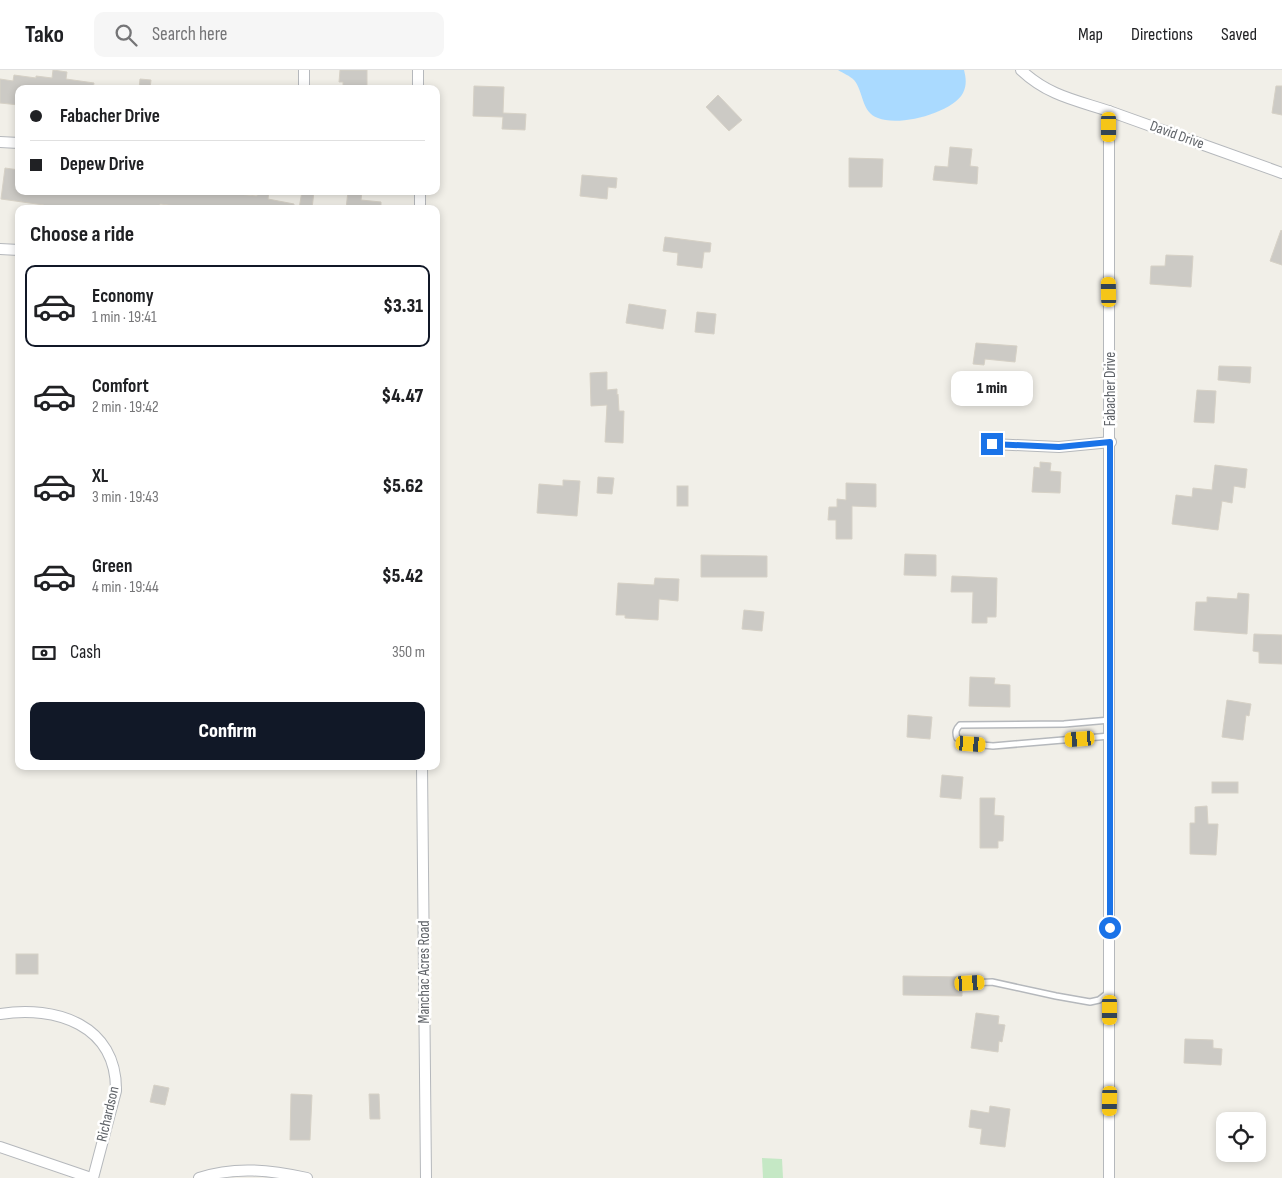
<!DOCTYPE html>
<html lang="en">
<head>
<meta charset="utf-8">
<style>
  body { margin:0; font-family:"Sofia Sans Condensed",sans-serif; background:#f6f6f6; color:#202124; height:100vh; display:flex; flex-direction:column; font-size:19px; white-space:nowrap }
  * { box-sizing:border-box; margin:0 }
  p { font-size:16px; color:#757577 }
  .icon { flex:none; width:28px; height:28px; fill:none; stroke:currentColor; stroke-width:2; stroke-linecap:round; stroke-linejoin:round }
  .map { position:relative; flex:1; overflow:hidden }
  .side { position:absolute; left:15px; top:135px; width:425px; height:565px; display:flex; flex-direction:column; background:#fff; border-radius:10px; box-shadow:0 2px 8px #0003 }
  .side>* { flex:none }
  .banner { position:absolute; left:15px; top:15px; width:425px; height:110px; border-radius:10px; box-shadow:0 2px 8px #0003; display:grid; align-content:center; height:110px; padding:0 15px; background:#fff }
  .buttons { position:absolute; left:1216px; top:1042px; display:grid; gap:10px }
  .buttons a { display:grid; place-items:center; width:50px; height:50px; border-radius:10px; background:#fff; box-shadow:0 2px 8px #0003; font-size:25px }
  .end { position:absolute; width:22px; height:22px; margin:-11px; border:6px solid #1a73e8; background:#fff; box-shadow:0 0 0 2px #fff }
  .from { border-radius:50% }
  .bubble { position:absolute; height:35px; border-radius:10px; background:#fff; box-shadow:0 2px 8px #0003; font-size:16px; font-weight:800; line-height:35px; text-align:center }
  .car { position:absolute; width:15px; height:30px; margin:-15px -8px; border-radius:6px; box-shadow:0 0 4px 1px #0007; background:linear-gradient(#f5c518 24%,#345 0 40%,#f5c518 0 76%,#345 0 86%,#f5c518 0) }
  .banner b { display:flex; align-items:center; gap:18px; height:48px; font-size:19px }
  .banner b+b { border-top:1px solid #e0e0e0 }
  .banner i { width:12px; height:12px; background:#202124 }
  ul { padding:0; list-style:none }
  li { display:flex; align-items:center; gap:15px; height:82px; margin:0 10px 8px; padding:0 5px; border:2px solid transparent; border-radius:10px }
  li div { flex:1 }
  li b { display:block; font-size:19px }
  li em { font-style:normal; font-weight:800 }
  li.current { border-color:#111827 }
  li>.icon { width:45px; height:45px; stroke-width:1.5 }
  h2 { padding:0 15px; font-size:22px; line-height:60px }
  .pay { display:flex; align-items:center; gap:12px; height:55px; padding:0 15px; font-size:19px }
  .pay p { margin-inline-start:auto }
  .action { display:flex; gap:10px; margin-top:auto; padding:10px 15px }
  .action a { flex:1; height:58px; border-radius:10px; background:#111827; color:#fff; font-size:20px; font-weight:800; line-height:58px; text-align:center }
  header { display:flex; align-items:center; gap:30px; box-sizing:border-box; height:70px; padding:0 25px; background:#fff; border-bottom:1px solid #e0e0e0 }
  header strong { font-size:24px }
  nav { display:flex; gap:28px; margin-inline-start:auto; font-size:18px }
  .search { width:350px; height:45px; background:#f6f6f6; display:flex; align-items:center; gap:12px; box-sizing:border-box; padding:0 18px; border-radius:10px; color:#757577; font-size:19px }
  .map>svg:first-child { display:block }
  .green { fill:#c5e8c5 }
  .water { fill:#aadaff }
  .building { fill:#cccac5; stroke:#d6d1c6 }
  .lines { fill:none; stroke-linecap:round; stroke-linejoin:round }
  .service-casing { stroke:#b5b8bc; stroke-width:8 }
  .minor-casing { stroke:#b5b8bc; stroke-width:12 }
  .service { stroke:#fff; stroke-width:5 }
  .minor { stroke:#fff; stroke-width:10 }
  .route { stroke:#1a73e8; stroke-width:6 }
  .labels { text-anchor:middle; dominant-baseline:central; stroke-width:5; stroke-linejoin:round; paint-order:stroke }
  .street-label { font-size:15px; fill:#5f6368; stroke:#fff }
</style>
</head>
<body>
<header>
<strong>Tako</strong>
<div class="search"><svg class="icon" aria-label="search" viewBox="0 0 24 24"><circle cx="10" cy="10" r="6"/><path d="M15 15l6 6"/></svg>Search here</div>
<nav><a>Map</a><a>Directions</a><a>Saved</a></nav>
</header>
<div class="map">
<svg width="1282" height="1108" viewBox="0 0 1282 1108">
  <rect width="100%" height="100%" fill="#f1efe8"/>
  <!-- green -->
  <polygon class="green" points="762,1088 782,1089 783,1108 763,1108"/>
  <!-- water -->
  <path class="water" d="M838 0H964C966 8 967 15 963 23 952 43 899 57 878 48 861 42 864 22 854 10 850 6 843 3 838 0Z"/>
  <!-- building -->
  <g class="building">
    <polygon points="53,0 67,2 66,9 94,13 93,19 19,19 19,35 0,33 0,9 13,11 14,5 36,8 36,6 52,8"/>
    <polygon points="340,0 367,0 367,19 343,19 343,12 339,12"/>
    <polygon points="140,9 151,10 150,19 139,19"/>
    <polygon points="474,16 504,17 503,43 526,44 525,60 502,59 503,47 473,46"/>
    <polygon points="1276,16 1282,16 1282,45 1272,43"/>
    <polygon points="718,25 742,50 729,61 706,37"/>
    <polygon points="950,77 972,79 970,96 978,97 977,114 933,110 935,96 948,97"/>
    <polygon points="849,88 883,89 882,117 849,117"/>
    <polygon points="5,98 19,100 17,110 19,110 19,121 69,121 89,124 89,121 229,121 229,123 257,126 258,121 269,121 268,129 294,134 294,139 185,139 185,137 160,134 159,139 79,137 79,139 43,139 44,135 1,129"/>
    <polygon points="582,105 617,108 616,118 608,117 607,129 580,126"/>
    <polygon points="302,121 314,121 312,139 299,139"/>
    <polygon points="348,121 362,121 361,130 381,132 381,139 346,139"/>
    <polygon points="1281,160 1282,161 1282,195 1270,191"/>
    <polygon points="665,167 711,173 710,182 704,182 702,198 677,195 678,183 663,181"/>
    <polygon points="1166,185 1193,186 1191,217 1150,214 1151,196 1165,196"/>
    <polygon points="629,234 666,240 663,259 626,253"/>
    <polygon points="697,242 716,244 714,264 695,262"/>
    <polygon points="976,273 1017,276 1015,292 985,289 984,295 973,294"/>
    <polygon points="1219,296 1251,297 1250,313 1218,310"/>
    <polygon points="607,302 607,320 617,319 617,325 618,324 619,341 624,341 623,373 605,372 607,335 591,336 590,303"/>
    <polygon points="986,312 1018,316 1016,330 984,325"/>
    <polygon points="1197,320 1216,321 1214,353 1194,352"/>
    <polygon points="1040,392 1051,393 1050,401 1061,402 1060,423 1032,422 1034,397 1040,398"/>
    <polygon points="1215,395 1247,399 1245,418 1234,416 1232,433 1222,431 1218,460 1172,454 1176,425 1192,427 1193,418 1212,420"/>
    <polygon points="598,407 614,408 612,424 597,423"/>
    <polygon points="563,410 580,411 577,446 537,443 539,414 563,416"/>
    <polygon points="846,413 876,414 876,437 852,436 852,469 836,469 836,450 828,450 829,437 837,437 837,429 846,430"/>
    <rect x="677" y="416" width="11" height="20"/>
    <polygon points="905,484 936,485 936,506 904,505"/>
    <polygon points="701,485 767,486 767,507 701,507"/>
    <polygon points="952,506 997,508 996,547 987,547 987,553 972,553 973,522 951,522"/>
    <polygon points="655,508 679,509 678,531 659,529 658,550 625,548 625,545 616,545 618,513 654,515"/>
    <polygon points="1238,523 1249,524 1247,564 1194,560 1196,532 1207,532 1207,527 1237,529"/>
    <polygon points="744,540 764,542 762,561 742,559"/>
    <polygon points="1254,564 1282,565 1282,594 1259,593 1259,582 1253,581"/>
    <polygon points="970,607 995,608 994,614 1010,615 1010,637 969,636"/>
    <polygon points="1227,630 1251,634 1249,646 1246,645 1243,670 1222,667"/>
    <polygon points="908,645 932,647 930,669 907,667"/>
    <polygon points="942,705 963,707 961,729 940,727"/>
    <rect x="1212" y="712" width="26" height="11"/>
    <polygon points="980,728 995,728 994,745 1004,746 1003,771 998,771 998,778 980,778"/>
    <polygon points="1207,736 1208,754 1218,754 1216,785 1190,784 1190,753 1195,753 1195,737"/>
    <rect x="16" y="884" width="22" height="20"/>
    <polygon points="903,906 962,907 962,926 903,925"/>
    <polygon points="976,943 999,946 998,954 1005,955 1002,972 999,971 998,982 971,978"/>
    <polygon points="1185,969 1213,970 1213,978 1222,979 1221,995 1184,993"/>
    <polygon points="154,1015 169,1018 165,1035 150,1032"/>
    <polygon points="291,1024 312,1025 310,1070 290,1070"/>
    <polygon points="369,1024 379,1024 380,1049 370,1049"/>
    <polygon points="990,1036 1010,1039 1005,1077 980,1074 982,1059 969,1057 971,1040 989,1043"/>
  </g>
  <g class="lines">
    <!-- service casing -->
    <g class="service-casing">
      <g id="service">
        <path d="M1110 650 1064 654 960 655C956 659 955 662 957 668L971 674 993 676 1110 666"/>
        <polyline points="969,913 992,912 1056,926 1090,932 1099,930 1108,923"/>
      </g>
    </g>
    <!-- minor casing -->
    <g class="minor-casing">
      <g id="minor">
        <polyline points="304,0 304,19"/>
        <polyline points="418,0 418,19"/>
        <path d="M1021 0C1052 29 1083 31 1120 45 1174 64 1228 84 1282 103"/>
        <polyline points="0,72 19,73"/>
        <polyline points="420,121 420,139"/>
        <polyline points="0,179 19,180"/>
        <polyline points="992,374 1059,377 1111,372"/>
        <polyline points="422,696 426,1108"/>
        <path d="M0 944C56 935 117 955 116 1021L93 1108"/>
        <polyline points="0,1077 91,1108"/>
        <path d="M199 1108C235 1096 270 1100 307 1108"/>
        <polyline points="1109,1108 1109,41"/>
      </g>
    </g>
    <!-- service -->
    <use href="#service" class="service"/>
    <!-- minor -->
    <use href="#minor" class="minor"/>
  </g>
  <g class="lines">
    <!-- route -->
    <polyline class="route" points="992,374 1059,377 1110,372 1110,858"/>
  </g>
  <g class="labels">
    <!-- street labels -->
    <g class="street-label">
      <text transform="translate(1177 65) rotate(20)">David Drive</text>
      <text transform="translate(1110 319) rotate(-90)">Fabacher Drive</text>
      <text transform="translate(424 902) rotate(-90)">Manchac Acres Road</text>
      <text transform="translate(108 1044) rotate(-77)">Richardson</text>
    </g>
  </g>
</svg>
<div class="buttons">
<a><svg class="icon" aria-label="locate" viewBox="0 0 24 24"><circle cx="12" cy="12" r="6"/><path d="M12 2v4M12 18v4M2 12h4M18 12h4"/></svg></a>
</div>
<i class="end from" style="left:1110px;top:858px"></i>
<i class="end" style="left:992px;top:374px"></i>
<div class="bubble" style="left:951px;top:301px;width:82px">1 min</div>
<i class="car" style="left:1109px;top:57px;rotate:180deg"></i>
<i class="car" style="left:1109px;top:222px;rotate:359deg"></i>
<i class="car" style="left:1080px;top:669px;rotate:266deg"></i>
<i class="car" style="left:971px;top:674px;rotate:94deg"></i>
<i class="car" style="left:970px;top:913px;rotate:87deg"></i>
<i class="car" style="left:1110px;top:940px;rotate:180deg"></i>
<i class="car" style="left:1110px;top:1031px;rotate:181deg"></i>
<div class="banner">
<b><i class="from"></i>Fabacher Drive</b>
<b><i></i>Depew Drive</b>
</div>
<section class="side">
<h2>Choose a ride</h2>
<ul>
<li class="current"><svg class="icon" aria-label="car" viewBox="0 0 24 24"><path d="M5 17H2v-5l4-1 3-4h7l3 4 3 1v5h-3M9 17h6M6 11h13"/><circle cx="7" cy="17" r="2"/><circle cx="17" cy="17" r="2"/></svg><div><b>Economy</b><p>1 min · 19:41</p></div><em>$3.31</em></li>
<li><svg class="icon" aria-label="car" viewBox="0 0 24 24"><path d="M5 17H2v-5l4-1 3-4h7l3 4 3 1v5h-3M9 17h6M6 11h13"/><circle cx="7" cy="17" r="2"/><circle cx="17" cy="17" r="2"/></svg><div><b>Comfort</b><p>2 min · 19:42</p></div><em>$4.47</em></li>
<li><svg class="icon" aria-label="car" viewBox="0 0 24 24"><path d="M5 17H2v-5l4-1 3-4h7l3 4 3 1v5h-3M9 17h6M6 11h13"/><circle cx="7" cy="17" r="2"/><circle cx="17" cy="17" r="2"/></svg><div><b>XL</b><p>3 min · 19:43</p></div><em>$5.62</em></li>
<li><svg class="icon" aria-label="car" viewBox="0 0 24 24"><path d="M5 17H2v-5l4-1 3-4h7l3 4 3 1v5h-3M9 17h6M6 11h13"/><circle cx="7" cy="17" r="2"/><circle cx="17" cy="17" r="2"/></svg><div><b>Green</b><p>4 min · 19:44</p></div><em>$5.42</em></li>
</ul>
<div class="pay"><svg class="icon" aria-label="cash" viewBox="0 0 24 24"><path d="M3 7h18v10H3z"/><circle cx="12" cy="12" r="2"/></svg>Cash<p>350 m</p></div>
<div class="action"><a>Confirm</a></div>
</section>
</div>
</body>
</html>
